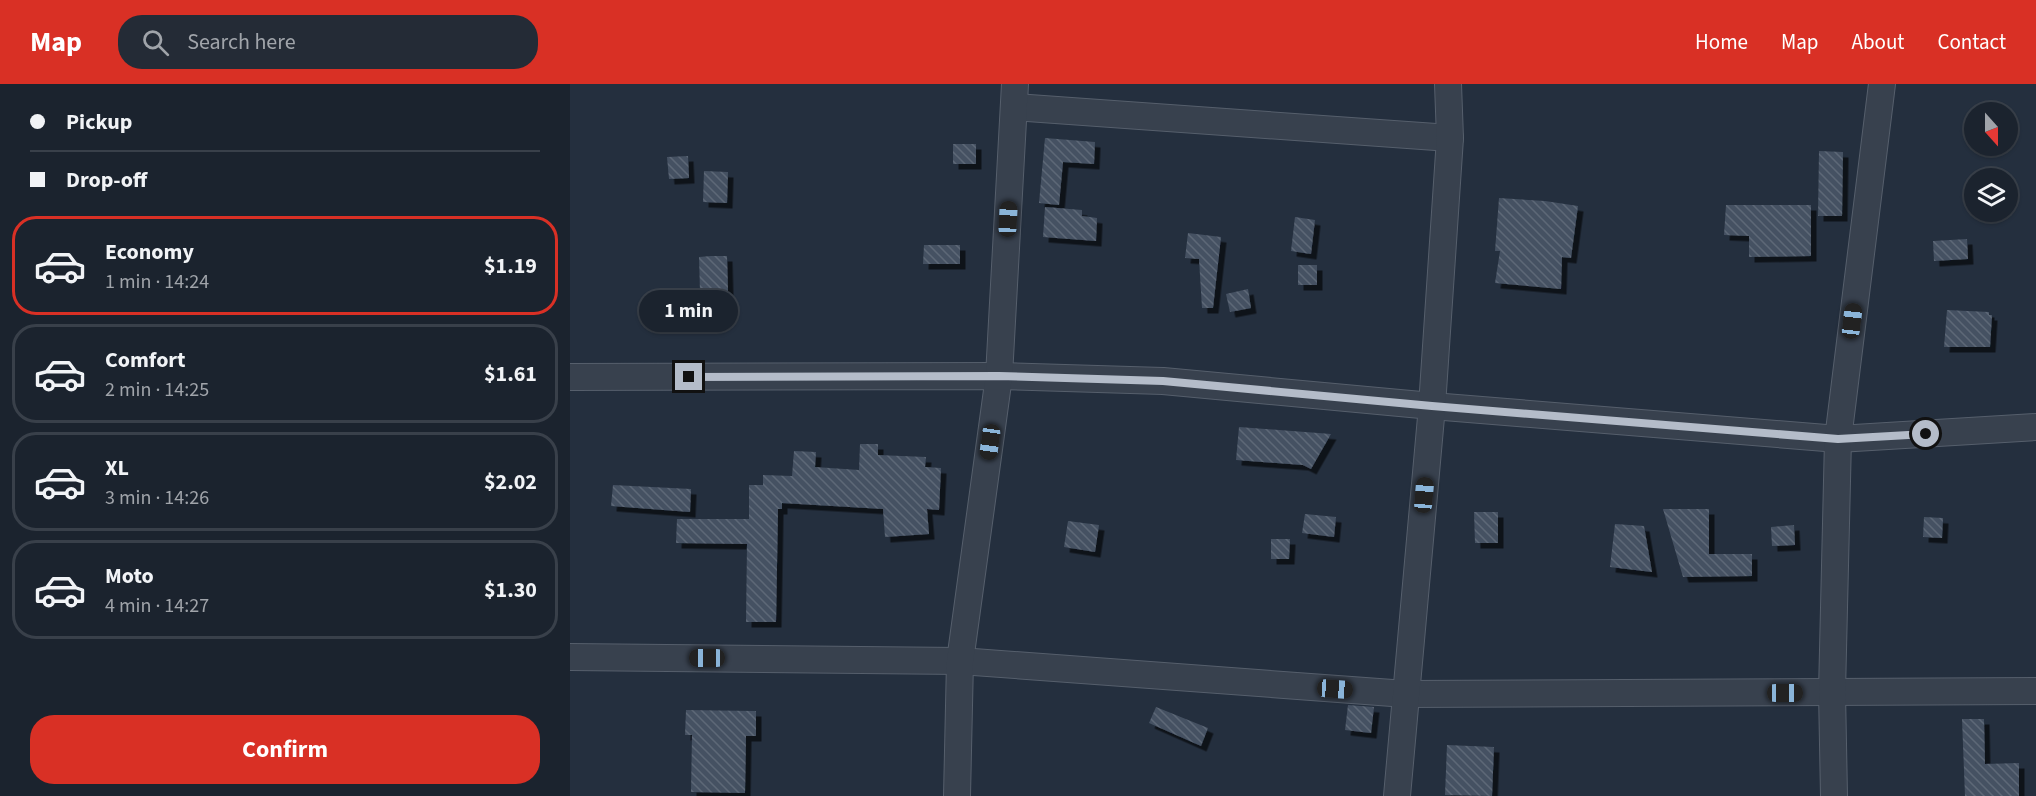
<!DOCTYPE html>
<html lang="en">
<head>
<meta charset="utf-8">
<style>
  body { margin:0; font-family:"Source Sans 3",sans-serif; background:#242b36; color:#f1f3f6; height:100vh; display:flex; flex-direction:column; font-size:22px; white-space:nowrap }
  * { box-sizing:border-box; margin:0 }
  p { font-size:20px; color:#a0a4aa }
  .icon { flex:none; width:33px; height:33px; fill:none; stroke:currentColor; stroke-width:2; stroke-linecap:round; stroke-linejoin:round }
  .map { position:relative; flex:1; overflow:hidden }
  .drawer { display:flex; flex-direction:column; background:#1b232e; width:570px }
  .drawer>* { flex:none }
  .banner { display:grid; align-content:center; height:132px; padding:0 30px; background:#1b232e }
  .needle { width:39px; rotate:159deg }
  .tools { position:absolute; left:1394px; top:18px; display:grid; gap:12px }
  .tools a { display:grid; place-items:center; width:54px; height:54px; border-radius:50%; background:#1b232e; box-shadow:0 2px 4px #0004,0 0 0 2px #39404a; font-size:30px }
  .end { position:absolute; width:27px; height:27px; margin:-14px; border:8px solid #b4bcc9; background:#111; box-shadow:0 0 0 3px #111 }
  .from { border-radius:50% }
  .bubble { position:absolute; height:42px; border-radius:21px; background:#1b232e; box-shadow:0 2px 4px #0004,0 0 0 2px #39404a; font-size:20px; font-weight:700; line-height:42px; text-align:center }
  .car { position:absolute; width:18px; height:36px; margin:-18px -9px; border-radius:8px; box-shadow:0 0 4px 2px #0007; background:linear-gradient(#222 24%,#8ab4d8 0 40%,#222 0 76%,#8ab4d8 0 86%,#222 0) }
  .banner b { display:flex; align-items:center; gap:21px; height:57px; font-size:22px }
  .banner b+b { border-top:2px solid #39404a }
  .banner i { width:15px; height:15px; background:#f1f3f6 }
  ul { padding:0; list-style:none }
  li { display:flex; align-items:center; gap:18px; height:99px; margin:0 12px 9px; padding:0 18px; border:3px solid #39404a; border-radius:24px }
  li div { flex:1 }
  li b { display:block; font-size:22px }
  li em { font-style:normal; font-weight:700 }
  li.on { border-color:#d93025 }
  li>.icon { width:54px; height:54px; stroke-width:1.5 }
  .primary-button { display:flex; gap:12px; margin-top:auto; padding:12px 30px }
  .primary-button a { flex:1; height:69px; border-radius:24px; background:#d93025; color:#fff; font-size:24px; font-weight:700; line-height:69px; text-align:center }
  header { display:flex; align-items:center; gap:36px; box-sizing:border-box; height:84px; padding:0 30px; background:#d93025; color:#fff }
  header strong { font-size:28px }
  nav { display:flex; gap:33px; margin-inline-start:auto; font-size:21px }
  .search { width:420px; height:54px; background:#242b36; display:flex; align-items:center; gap:15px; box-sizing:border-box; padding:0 21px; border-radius:24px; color:#a0a4aa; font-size:22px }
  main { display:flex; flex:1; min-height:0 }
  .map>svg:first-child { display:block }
  .building { fill:url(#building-back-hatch); filter:url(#shadow) }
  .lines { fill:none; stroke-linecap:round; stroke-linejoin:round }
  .minor-casing { stroke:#565f6c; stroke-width:28 }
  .minor { stroke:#38414e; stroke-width:26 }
  .route { stroke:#b4bcc9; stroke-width:8 }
</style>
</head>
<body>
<header>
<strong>Map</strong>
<div class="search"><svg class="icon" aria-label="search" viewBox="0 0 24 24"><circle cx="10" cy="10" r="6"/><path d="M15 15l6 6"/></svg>Search here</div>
<nav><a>Home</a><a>Map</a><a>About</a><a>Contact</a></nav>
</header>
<main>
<section class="drawer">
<div class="banner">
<b><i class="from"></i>Pickup</b>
<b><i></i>Drop-off</b>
</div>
<ul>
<li class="on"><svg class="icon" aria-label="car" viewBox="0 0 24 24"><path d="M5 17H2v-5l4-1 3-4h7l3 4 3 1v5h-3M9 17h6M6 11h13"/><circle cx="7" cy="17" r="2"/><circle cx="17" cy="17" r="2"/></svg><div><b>Economy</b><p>1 min · 14:24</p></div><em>$1.19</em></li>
<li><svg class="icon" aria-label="car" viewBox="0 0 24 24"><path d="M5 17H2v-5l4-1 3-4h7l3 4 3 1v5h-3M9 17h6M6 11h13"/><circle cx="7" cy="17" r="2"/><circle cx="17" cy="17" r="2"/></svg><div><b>Comfort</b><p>2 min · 14:25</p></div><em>$1.61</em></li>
<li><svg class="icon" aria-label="car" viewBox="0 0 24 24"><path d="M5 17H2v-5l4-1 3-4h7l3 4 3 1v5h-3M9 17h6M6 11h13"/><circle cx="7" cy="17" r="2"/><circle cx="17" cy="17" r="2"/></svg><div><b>XL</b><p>3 min · 14:26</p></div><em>$2.02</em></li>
<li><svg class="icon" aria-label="car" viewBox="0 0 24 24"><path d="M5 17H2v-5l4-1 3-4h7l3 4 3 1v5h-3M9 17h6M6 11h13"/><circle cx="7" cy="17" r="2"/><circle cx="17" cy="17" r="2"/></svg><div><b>Moto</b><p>4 min · 14:27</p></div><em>$1.30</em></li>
</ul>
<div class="primary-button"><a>Confirm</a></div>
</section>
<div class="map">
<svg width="1466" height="712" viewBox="0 0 1466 712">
  <defs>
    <pattern id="building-back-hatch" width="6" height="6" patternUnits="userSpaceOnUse" patternTransform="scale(1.5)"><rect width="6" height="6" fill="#455162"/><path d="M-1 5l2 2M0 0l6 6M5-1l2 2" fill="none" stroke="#5d6877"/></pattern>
    <filter id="shadow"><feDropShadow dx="5.5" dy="5.5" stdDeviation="0" flood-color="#0009"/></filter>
  </defs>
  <rect width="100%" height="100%" fill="#242f3e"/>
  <!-- building -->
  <g class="building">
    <polygon points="475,54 525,58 524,80 493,78 489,121 469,119"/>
    <rect x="383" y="60" width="23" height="20"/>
    <polygon points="1249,67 1273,68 1272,132 1248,132"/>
    <polygon points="118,72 119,94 99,95 97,73"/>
    <polygon points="134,87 158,88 157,119 133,118"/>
    <polygon points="929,114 975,117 1008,122 1001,174 992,173 991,205 925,199 930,167 925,167"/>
    <polygon points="1156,121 1241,121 1241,172 1179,173 1179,152 1154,151"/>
    <polygon points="475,123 512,126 512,132 527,134 526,157 473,153"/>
    <polygon points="725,133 745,136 741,170 721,167"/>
    <polygon points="618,149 651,153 643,224 632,224 629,175 615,174"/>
    <polygon points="1397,155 1398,175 1364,177 1363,157"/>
    <polygon points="354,161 390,161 390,180 353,180"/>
    <polygon points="141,172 157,172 158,207 130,208 129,173"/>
    <rect x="728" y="181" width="19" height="20"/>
    <polygon points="678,205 681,224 660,228 656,210"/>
    <polygon points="1377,226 1419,228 1419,231 1422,231 1420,263 1374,263"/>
    <polygon points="669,343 761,350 741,385 733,381 666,376"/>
    <polygon points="290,360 308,360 308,371 356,373 355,383 371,384 369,426 357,425 359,450 315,453 313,425 212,419 212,425 208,425 206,538 176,538 177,460 106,459 107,435 179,435 179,401 193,401 193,391 222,392 224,367 246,368 245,383 289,386"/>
    <polygon points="43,401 121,405 120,428 41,422"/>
    <polygon points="1093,425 1139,425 1139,470 1182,470 1182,492 1113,493"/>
    <polygon points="904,428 928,428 928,459 905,459"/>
    <polygon points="735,430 766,433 764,453 732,449"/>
    <polygon points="1354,433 1373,434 1372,454 1353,453"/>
    <polygon points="498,437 529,441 525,468 494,463"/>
    <polygon points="1045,440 1074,442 1082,488 1040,483"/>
    <polygon points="1224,441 1225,461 1202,462 1201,443"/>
    <polygon points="701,455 720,455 719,475 701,475"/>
    <polygon points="778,621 804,623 801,649 775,646"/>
    <polygon points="586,623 638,644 631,662 579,639"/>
    <polygon points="116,626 186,627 186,652 176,652 175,709 121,708 122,651 115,651"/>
    <polygon points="1392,635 1414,635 1415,680 1449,679 1449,712 1395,712"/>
    <polygon points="877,661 924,663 922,712 875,711"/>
  </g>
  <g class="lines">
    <!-- minor casing -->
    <g class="minor-casing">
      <g id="minor">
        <polyline points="444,23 880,54"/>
        <polyline points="0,293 429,292 593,297 862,322 1268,355 1466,343"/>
        <polyline points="0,573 390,577 836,610 1466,607"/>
        <polyline points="387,712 390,577 429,292 445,0"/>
        <polyline points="827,712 862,322 880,54 878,0"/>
        <polyline points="1264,712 1262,608 1268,355 1312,0"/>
      </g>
    </g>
    <!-- minor -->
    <use href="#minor" class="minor"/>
  </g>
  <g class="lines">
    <!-- route -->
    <polyline class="route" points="119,293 429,292 593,297 862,322 1268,355 1356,350"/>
  </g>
</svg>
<div class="tools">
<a><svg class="needle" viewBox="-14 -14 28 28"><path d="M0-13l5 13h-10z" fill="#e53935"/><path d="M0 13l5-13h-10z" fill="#a0a4aa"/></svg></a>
<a><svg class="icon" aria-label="layers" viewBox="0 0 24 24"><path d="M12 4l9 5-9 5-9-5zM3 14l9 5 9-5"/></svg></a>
</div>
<i class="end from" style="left:1356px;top:350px"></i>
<i class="end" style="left:119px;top:293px"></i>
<div class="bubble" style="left:69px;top:206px;width:99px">1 min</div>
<i class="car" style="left:438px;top:135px;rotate:3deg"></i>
<i class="car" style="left:1282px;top:237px;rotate:7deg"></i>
<i class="car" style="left:420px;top:358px;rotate:188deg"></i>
<i class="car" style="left:854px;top:411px;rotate:5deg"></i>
<i class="car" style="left:137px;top:574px;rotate:270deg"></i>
<i class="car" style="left:765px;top:605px;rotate:94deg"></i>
<i class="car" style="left:1215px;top:609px;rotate:90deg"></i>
</div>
</main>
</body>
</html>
